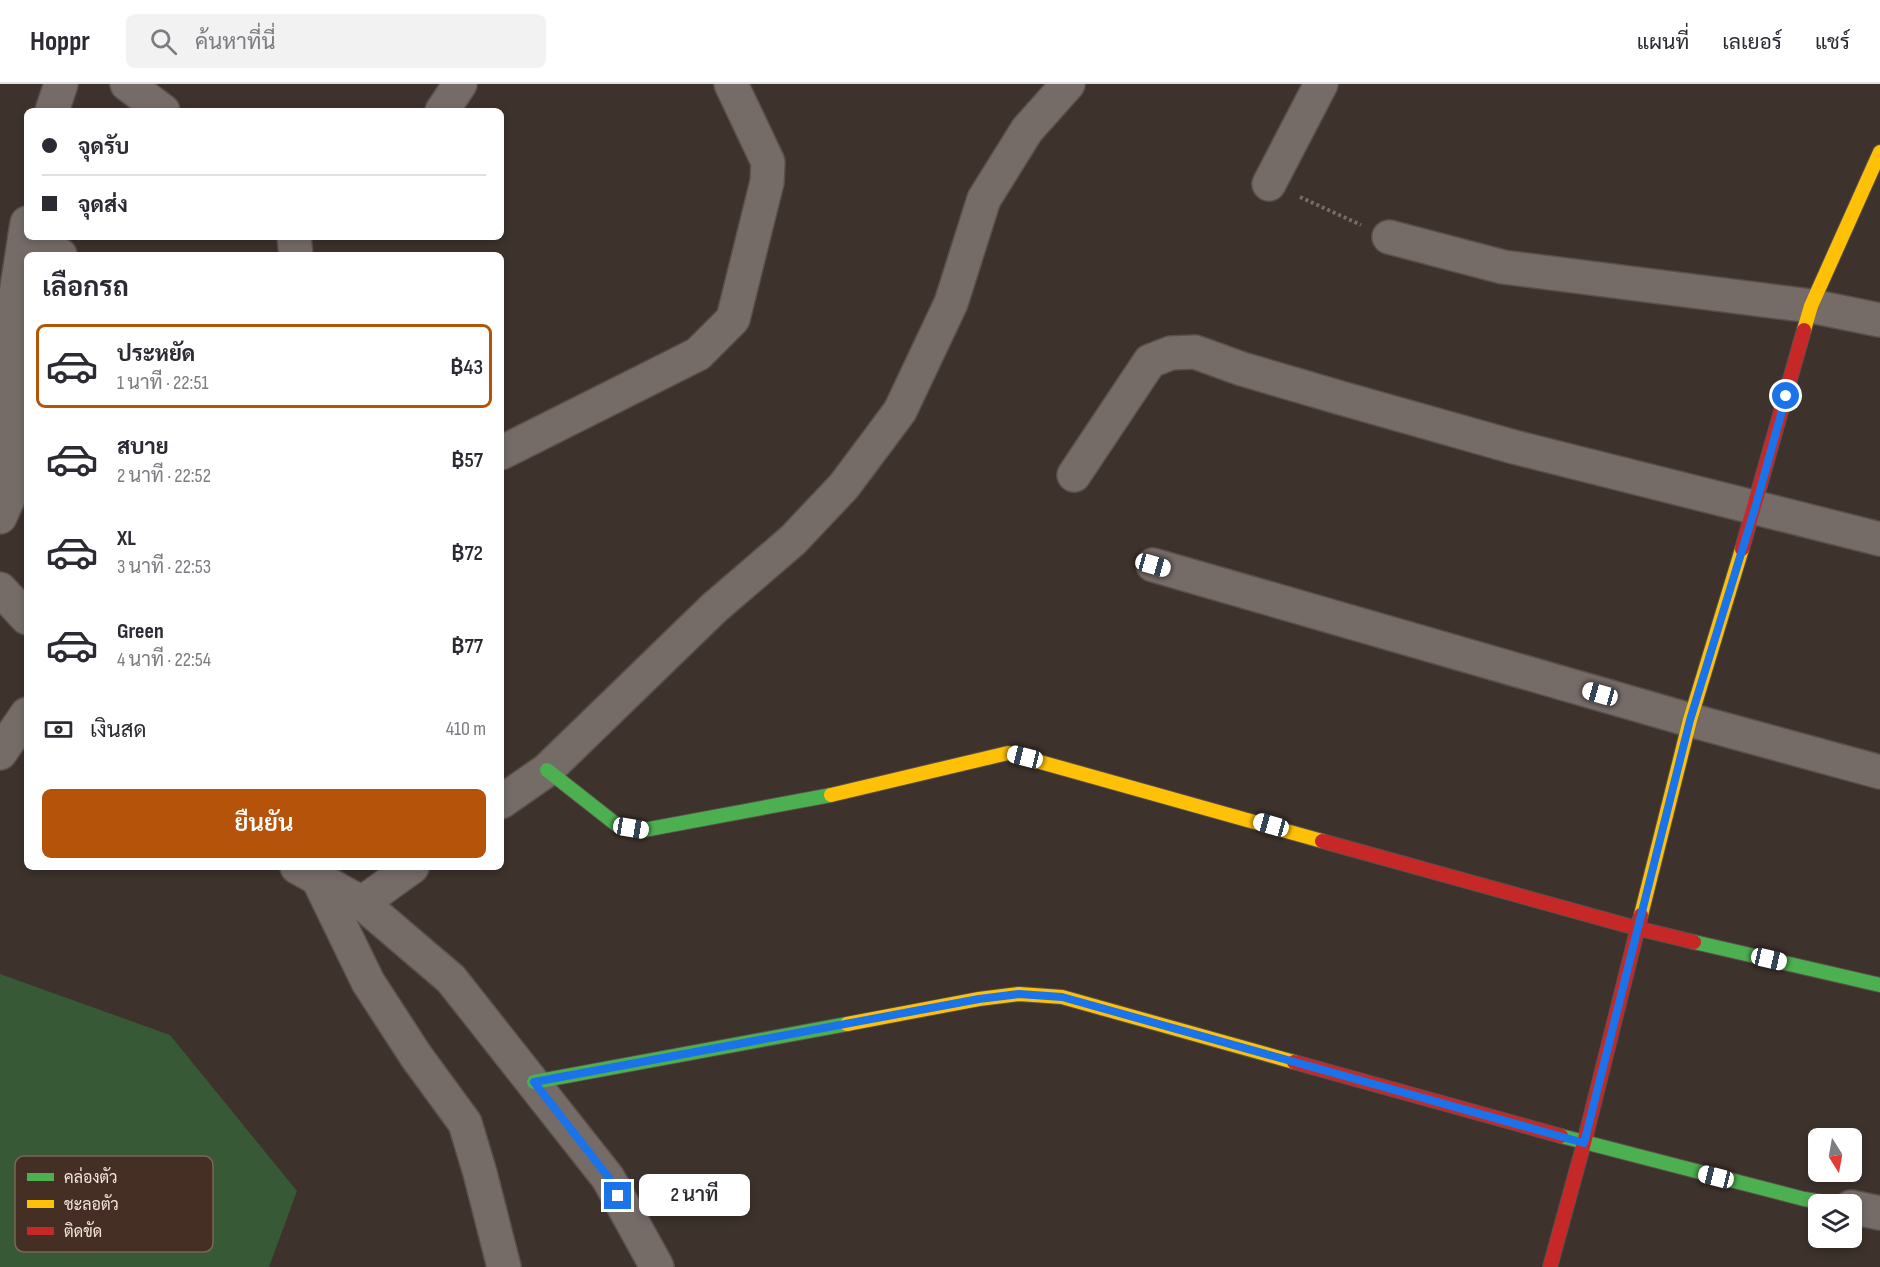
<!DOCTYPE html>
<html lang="th">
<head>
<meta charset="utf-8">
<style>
  body { margin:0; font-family:"Sofia Sans Condensed",Sarabun,sans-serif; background:#f2f2f3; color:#2b2b33; height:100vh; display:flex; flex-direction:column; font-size:22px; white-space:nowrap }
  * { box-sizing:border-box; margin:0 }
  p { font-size:20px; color:#7c7c81 }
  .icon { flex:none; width:33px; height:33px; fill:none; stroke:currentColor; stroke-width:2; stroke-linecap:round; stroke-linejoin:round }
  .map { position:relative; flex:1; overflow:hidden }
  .panel { position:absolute; left:24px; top:168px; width:480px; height:618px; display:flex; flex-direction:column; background:#fff; border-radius:9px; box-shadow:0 3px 9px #0003 }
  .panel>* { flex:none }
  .hud { position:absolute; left:24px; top:24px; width:480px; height:132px; border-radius:9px; box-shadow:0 3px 9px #0003; display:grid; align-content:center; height:132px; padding:0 18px; background:#fff }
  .needle { width:39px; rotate:169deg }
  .tools { position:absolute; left:1808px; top:1044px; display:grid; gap:12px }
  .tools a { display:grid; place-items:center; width:54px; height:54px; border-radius:9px; background:#fff; box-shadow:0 3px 9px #0003; font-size:30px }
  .end { position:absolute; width:27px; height:27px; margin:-14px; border:8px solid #1a73e8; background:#fff; box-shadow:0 0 0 3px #fff }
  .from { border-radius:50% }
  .bubble { position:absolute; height:42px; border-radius:9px; background:#fff; box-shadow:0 3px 9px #0003; font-size:20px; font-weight:600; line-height:42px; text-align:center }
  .car { position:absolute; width:18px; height:36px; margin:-18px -9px; border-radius:8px; box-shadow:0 0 4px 2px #0007; background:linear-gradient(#fff 24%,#345 0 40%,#fff 0 76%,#345 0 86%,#fff 0) }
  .hud b { display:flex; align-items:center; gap:21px; height:57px; font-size:22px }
  .hud b+b { border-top:2px solid #e1e1e2 }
  .hud i { width:15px; height:15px; background:#2b2b33 }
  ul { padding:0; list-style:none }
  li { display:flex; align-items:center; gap:18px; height:84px; margin:0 12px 9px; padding:0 6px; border:3px solid transparent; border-radius:9px }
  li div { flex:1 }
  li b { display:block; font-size:22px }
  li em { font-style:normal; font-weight:600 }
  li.selected { border-color:#b45309 }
  li>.icon { width:54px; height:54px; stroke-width:1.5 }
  h2 { padding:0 18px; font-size:27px; line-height:72px }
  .pay { display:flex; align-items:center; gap:15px; height:66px; padding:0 18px; font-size:22px }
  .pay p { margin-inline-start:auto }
  .action { display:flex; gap:12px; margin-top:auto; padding:12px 18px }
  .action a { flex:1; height:69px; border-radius:9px; background:#b45309; color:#fff; font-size:24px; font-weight:600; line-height:69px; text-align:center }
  header { display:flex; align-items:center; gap:36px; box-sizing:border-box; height:84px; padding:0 30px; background:#fff; border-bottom:2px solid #e1e1e2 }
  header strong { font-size:28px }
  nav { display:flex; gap:33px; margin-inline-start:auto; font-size:21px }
  .search { width:420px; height:54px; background:#f2f2f3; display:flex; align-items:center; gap:15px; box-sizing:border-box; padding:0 21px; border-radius:9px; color:#7c7c81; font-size:22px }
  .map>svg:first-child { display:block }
  .green { fill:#385935 }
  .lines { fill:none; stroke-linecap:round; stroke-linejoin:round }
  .street-casing { stroke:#5a4f4a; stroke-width:36 }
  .fast-casing { stroke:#5a4f4a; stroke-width:16 }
  .slow-casing { stroke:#5a4f4a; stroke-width:16 }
  .jam-casing { stroke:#5a4f4a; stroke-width:16 }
  .path { stroke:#756d68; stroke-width:4; stroke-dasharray:3 3; stroke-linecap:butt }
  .street { stroke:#756c68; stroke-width:33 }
  .fast { stroke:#4caf50; stroke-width:14 }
  .slow { stroke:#ffc107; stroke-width:14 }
  .jam { stroke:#c62828; stroke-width:14 }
  .route { stroke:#1a73e8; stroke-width:8 }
  .key { fill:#452f24; stroke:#7a665c; stroke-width:1.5 }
  .key-label { font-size:16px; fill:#f4e6df }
</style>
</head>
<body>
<header>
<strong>Hoppr</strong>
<div class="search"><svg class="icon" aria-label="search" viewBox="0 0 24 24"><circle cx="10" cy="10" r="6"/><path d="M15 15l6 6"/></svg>ค้นหาที่นี่</div>
<nav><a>แผนที่</a><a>เลเยอร์</a><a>แชร์</a></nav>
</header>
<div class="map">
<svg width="1880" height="1183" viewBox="0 0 1880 1183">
  <rect width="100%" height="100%" fill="#3d322c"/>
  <!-- green -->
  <polygon class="green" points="0,890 170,951 297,1107 269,1183 0,1183"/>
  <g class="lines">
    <!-- street casing -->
    <g class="street-casing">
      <g id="street">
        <polyline points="127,0 163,27"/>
        <polyline points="52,27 61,0"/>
        <polyline points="442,27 460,0"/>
        <polyline points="1269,100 1321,0"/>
        <polyline points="294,153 296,171"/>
        <polyline points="1389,153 1503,183 1811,222 1880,236"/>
        <polyline points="25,154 60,171"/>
        <polyline points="501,369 698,270 733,235 767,98 768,78 731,0"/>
        <polyline points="1074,391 1150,277 1171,269 1195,268 1242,285 1341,314 1514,363 1880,455"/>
        <polyline points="0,433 12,406 11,242 27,139"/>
        <polyline points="1153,481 1690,636 1880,688"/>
        <polyline points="0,505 27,534"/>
        <polyline points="0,669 27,630"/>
        <polyline points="501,718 547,686 714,524 793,456 844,402 900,327 951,219 984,115 1027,46 1068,0"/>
        <polyline points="297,783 362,819 451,895 608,1094 657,1183"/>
        <polyline points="319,797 368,898 416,972 465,1039 480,1089 504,1183"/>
        <polyline points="362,819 412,783"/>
        <polyline points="1851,1123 1880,1129"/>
      </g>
    </g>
    <!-- fast casing -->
    <g class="fast-casing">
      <g id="fast">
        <polyline points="547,686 617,741 644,746 831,711"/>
        <polyline points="1694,858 1880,901"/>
        <polyline points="534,998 847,940"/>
        <polyline points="1561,1052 1804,1115 1835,1120"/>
      </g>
    </g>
    <!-- slow casing -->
    <g class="slow-casing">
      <g id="slow">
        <polyline points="1804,246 1811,222 1880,68"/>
        <polyline points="831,711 1008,669 1322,757"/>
        <polyline points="1641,831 1690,636 1742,465"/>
        <polyline points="847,940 979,915 1019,910 1062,913 1294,978"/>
      </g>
    </g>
    <!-- jam casing -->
    <g class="jam-casing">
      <g id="jam">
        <polyline points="1742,465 1804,246"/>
        <polyline points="1322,757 1636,844 1694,858"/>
        <polyline points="1294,978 1561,1052"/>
        <polyline points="1550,1183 1584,1059 1641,831"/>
      </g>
    </g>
    <!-- path -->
    <polyline class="path" points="1300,113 1361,141"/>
    <!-- street -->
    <use href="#street" class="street"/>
    <!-- fast -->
    <use href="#fast" class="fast"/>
    <!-- slow -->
    <use href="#slow" class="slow"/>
    <!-- jam -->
    <use href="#jam" class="jam"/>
  </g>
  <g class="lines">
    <!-- route -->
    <polyline class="route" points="618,1112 609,1094 534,998 979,915 1019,910 1062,913 1584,1059 1690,636 1755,424 1786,312"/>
  </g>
  <!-- legend -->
  <rect x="15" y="1072" width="198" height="96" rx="9" class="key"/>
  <rect x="27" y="1089" width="27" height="8" fill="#4caf50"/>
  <rect x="27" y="1116" width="27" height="8" fill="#ffc107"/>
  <rect x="27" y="1143" width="27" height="8" fill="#c62828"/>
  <g class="key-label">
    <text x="64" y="1099">คล่องตัว</text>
    <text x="64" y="1126">ชะลอตัว</text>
    <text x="64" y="1153">ติดขัด</text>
  </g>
</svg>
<div class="tools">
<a><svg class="needle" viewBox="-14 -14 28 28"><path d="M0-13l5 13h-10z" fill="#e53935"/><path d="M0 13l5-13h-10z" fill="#7c7c81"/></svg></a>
<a><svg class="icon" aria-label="layers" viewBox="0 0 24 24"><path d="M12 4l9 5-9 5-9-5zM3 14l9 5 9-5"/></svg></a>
</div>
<i class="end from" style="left:1786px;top:312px"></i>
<i class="end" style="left:618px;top:1112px"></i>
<div class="bubble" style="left:639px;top:1090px;width:111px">2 นาที</div>
<i class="car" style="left:1153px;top:481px;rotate:106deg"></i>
<i class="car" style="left:1600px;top:610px;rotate:286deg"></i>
<i class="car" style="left:1025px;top:673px;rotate:284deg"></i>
<i class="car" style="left:1271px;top:741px;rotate:286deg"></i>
<i class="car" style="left:631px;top:744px;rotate:100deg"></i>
<i class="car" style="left:1769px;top:875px;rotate:103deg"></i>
<i class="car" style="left:1716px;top:1093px;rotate:284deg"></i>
<div class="hud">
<b><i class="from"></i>จุดรับ</b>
<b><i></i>จุดส่ง</b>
</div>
<section class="panel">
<h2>เลือกรถ</h2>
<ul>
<li class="selected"><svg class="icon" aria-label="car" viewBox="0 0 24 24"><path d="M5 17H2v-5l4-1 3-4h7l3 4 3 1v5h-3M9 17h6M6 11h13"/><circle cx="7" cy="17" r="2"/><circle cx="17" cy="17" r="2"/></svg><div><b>ประหยัด</b><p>1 นาที · 22:51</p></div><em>฿43</em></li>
<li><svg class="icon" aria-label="car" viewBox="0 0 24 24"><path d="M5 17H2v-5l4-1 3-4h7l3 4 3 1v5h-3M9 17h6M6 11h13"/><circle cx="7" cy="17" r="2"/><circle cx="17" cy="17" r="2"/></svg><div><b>สบาย</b><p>2 นาที · 22:52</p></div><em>฿57</em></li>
<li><svg class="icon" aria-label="car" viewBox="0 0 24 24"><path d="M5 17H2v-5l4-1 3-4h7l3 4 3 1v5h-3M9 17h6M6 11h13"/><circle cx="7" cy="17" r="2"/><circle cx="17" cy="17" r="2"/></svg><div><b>XL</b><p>3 นาที · 22:53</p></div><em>฿72</em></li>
<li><svg class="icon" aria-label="car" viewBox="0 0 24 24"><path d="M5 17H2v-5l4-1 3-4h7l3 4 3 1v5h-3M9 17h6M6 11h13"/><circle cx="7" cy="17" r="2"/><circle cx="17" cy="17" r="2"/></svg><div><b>Green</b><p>4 นาที · 22:54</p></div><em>฿77</em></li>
</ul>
<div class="pay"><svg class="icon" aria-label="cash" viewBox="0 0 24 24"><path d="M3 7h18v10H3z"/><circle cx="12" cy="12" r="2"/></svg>เงินสด<p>410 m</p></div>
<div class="action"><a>ยืนยัน</a></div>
</section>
</div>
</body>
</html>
